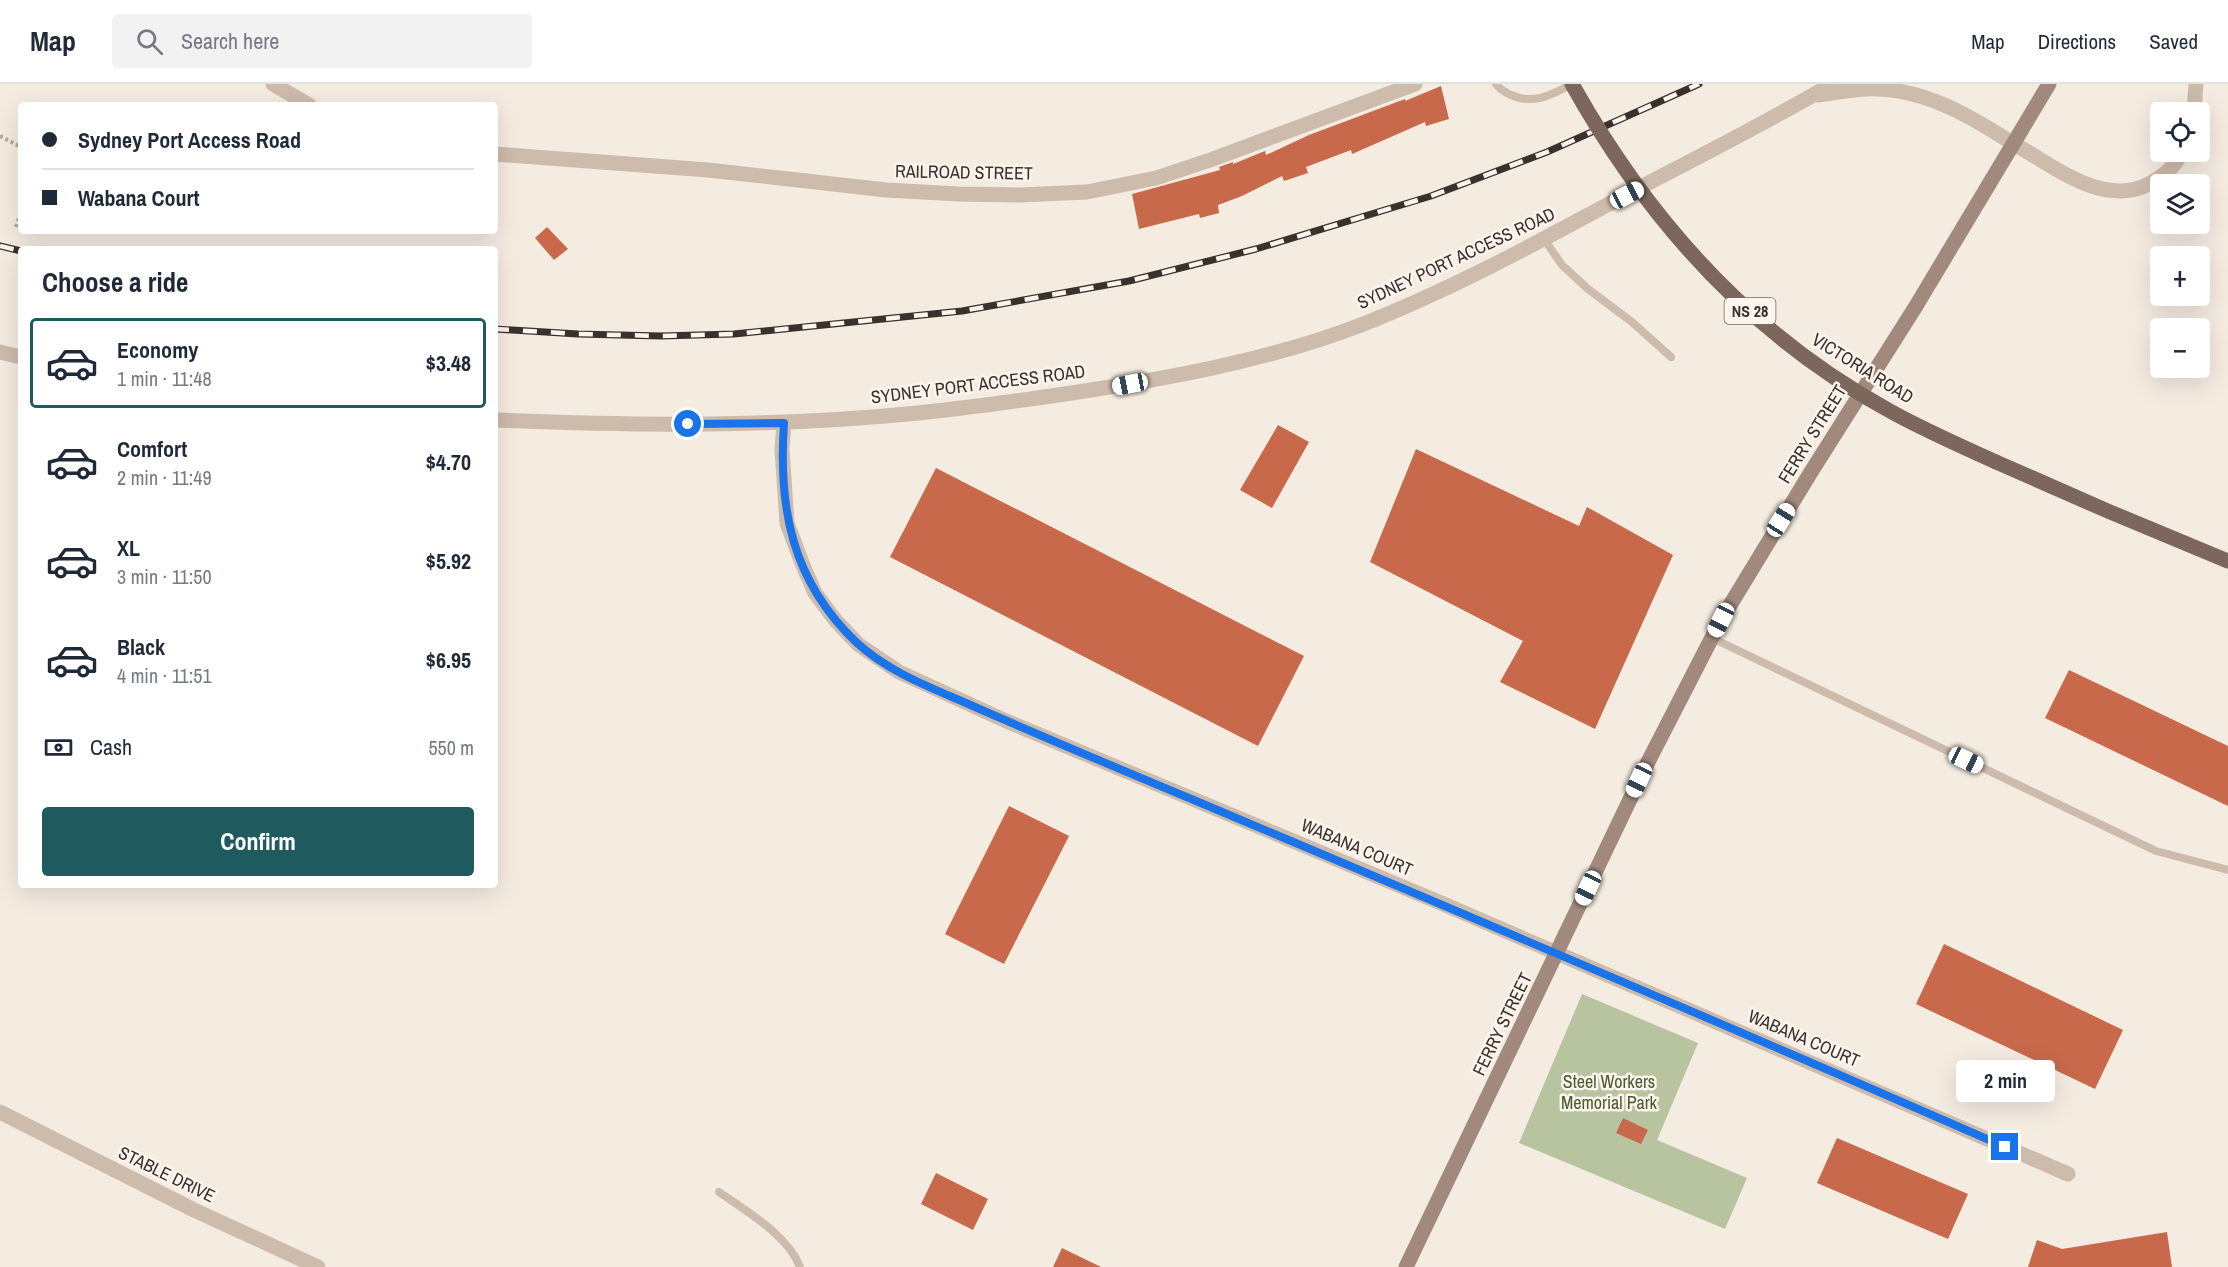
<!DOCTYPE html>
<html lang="en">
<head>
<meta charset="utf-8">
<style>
  body { margin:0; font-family:"Archivo Narrow",sans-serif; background:#f2f2f3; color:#1f2937; height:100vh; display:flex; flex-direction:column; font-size:22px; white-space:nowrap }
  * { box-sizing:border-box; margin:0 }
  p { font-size:20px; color:#747a83 }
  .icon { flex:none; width:33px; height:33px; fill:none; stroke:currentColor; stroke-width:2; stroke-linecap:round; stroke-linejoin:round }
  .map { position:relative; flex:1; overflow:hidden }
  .sheet { position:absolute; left:18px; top:162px; width:480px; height:642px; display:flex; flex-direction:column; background:#fff; border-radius:6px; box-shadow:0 6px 24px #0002 }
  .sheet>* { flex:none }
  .top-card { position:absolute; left:18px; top:18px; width:480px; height:132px; border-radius:6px; box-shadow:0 6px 24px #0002; display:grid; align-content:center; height:132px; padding:0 24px; background:#fff }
  .buttons { position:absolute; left:2150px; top:18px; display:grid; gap:12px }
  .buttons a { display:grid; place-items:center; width:60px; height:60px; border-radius:6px; background:#fff; box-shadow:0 6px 24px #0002; font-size:30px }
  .end { position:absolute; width:27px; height:27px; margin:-14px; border:8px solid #1a73e8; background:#fff; box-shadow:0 0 0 3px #fff }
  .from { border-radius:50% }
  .bubble { position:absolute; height:42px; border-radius:6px; background:#fff; box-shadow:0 6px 24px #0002; font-size:20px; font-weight:700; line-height:42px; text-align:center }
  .car { position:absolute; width:18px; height:36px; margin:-18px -9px; border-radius:8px; box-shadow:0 0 4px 2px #0007; background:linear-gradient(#fff 24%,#345 0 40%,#fff 0 76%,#345 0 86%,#fff 0) }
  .top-card b { display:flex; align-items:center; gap:21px; height:57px; font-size:22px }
  .top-card b+b { border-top:2px solid #e0e1e3 }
  .top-card i { width:15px; height:15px; background:#1f2937 }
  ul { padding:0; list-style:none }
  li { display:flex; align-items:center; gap:18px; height:90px; margin:0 12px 9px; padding:0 12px; border:3px solid transparent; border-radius:6px }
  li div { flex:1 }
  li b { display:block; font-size:22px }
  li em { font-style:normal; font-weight:700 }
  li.selected { border-color:#1f5a5e }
  li>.icon { width:54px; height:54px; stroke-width:1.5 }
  h2 { padding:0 24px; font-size:27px; line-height:72px }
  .pay { display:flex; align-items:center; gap:15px; height:66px; padding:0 24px; font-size:22px }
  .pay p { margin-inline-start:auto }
  .action { display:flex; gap:12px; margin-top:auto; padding:12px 24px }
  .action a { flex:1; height:69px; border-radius:6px; background:#1f5a5e; color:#fff; font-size:24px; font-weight:700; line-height:69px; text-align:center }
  header { display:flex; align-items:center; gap:36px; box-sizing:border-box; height:84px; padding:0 30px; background:#fff; border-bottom:2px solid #e0e1e3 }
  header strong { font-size:28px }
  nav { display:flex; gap:33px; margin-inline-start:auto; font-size:21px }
  .search { width:420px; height:54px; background:#f2f2f3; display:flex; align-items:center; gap:15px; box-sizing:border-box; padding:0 21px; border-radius:6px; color:#747a83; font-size:22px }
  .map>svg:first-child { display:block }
  .green { fill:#b8c4a0 }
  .building { fill:#c8694b }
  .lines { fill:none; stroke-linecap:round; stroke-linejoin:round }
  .path { stroke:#b9a596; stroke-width:4; stroke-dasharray:3 3; stroke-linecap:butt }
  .service { stroke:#cdbbac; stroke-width:8 }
  .minor { stroke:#cdbbac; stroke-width:15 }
  .tertiary { stroke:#cdbbac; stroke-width:15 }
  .secondary { stroke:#a18a7d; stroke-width:15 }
  .primary { stroke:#7d675c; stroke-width:15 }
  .rail-casing { stroke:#3b302b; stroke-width:7 }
  .rail { stroke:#fbf5ee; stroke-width:4.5; stroke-dasharray:14; stroke-linecap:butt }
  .primary-bridge { stroke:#7d675c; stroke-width:15 }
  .route { stroke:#1a73e8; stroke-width:8 }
  .labels { text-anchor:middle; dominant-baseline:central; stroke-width:5; stroke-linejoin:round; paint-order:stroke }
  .shield { fill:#fbf5ee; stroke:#756b66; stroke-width:1.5 }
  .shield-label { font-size:16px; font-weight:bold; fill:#3b302b }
  .street-label { font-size:18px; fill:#3b302b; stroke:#fbf5ee }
  .park-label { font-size:18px; fill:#4a5a2e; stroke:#fbf5ee }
</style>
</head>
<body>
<header>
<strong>Map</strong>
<div class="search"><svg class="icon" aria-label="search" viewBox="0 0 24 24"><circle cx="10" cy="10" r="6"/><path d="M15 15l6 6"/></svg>Search here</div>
<nav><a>Map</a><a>Directions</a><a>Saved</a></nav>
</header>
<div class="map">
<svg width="2228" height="1183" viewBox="0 0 2228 1183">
  <rect width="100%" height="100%" fill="#f4ebe1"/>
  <!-- green -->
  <polygon class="green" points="1582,910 1698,959 1657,1056 1747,1094 1725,1145 1519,1059"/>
  <!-- building -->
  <g class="building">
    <polygon points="1441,2 1449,35 1426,42 1425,38 1352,70 1351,66 1306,83 1308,89 1284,97 1282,92 1242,112 1218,121 1219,129 1200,134 1199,130 1139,145 1132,110 1220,86 1219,83 1233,78 1233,80 1265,67 1266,71 1309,51 1405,15 1405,17"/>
    <polygon points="547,143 568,165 554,176 535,154"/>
    <polygon points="1278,341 1309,358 1272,424 1240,406"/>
    <polygon points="1416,365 1579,442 1587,423 1673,471 1595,645 1500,598 1523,557 1370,478"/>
    <polygon points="936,384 1304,572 1258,662 890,473"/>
    <polygon points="2069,586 2228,662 2228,722 2045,634"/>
    <polygon points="1009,722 1069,752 1004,880 945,850"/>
    <polygon points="1944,860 2123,946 2095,1005 1916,920"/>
    <polygon points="1623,1034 1648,1046 1641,1060 1616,1049"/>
    <polygon points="1837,1054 1968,1110 1948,1155 1817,1099"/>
    <polygon points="936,1089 988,1115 973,1146 921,1120"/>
    <polygon points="2167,1148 2172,1183 2028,1183 2037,1156 2062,1165"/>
    <polygon points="1062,1164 1101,1183 1053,1183"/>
  </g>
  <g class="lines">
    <!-- path -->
    <g class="path">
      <polyline points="0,52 21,63"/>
      <polyline points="16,143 21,128"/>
    </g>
    <!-- service -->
    <g class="service">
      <path d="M1496 0C1500 6 1505 8 1511 11 1533 21 1552 11 1572 0"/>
      <polyline points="1544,155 1562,181 1588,205 1632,238 1671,273"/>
      <polyline points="1712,554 2156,767 2228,786"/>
      <path d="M719 1108C746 1127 788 1151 800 1183"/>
    </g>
    <!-- minor -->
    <g class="minor">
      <polyline points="273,0 309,21"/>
      <polyline points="2194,28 2196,0"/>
      <path d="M2012 59C2054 81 2101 124 2149 100 2164 92 2175 83 2182 68"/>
      <polyline points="495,70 708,86 886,106 959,110 1020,111 1087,108 1156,94 1213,75 1415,0"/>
      <polyline points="784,339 782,365 787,439 802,479 815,509 836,537 859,561 899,588 1004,636 1441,819 2068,1090"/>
      <polyline points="0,1028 194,1126 318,1183"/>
    </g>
    <!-- tertiary -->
    <g class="tertiary">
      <path d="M1818 11C1837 9 1859 3 1879 5 1928 7 1972 33 2012 59"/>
      <polyline points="0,268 21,273"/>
      <path d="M495 336C636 342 778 343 918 329 968 324 1017 317 1065 310 1165 295 1267 277 1361 241 1455 204 1544 155 1633 107 1700 72 1768 38 1832 0"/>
    </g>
    <!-- secondary -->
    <polyline class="secondary" points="1406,1183 1647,680 1721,536 1811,388 1916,222 2049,0"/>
    <!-- primary -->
    <polyline class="primary" points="1996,378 2110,428 2228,477"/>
    <!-- rail casing -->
    <g class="rail-casing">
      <g id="rail">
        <polyline points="0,162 21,167"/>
        <polyline points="495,245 578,250 661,252 734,250 962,227 1129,197 1256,165 1431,112 1547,68 1699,0"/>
      </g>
    </g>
    <!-- rail -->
    <use href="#rail" class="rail"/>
    <!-- primary-bridge -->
    <path class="primary-bridge" d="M1572 0C1648 136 1752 252 1890 327 1924 346 1961 362 1996 378"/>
  </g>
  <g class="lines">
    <!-- route -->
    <path class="route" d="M688 340 784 339C778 424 792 497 856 558 889 589 935 605 975 623 1046 654 1117 684 1189 714 1462 829 1734 944 2005 1063"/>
  </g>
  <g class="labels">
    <!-- shield labels -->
    <rect class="shield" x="1724.5" y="214" width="51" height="26" rx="4.5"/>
    <g class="shield-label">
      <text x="1750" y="227">NS 28</text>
    </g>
    <!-- street labels -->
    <g class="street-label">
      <text transform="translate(964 88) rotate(1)">RAILROAD STREET</text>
      <text transform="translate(1456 174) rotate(-25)">SYDNEY PORT ACCESS ROAD</text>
      <text transform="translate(1863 284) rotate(32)">VICTORIA ROAD</text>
      <text transform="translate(978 300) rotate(-7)">SYDNEY PORT ACCESS ROAD</text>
      <text transform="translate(1812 350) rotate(-58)">FERRY STREET</text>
      <text transform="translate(1357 763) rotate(23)">WABANA COURT</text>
      <text transform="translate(1502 940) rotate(-64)">FERRY STREET</text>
      <text transform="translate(1804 954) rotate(23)">WABANA COURT</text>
      <text transform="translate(167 1090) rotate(26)">STABLE DRIVE</text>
    </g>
    <!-- park labels -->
    <g class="park-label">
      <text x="1609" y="997">Steel Workers<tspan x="1609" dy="21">Memorial Park</tspan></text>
    </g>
  </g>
</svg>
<div class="buttons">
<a><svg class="icon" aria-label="locate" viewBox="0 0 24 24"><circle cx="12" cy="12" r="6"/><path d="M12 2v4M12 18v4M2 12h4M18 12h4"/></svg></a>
<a><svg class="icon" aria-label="layers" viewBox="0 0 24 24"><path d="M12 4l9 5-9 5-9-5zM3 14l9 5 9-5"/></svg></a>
<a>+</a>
<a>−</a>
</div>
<i class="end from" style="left:688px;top:340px"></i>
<i class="end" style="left:2005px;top:1063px"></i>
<div class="bubble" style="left:1956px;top:976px;width:99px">2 min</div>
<i class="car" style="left:1627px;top:111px;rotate:62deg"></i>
<i class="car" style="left:1130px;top:300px;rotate:259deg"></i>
<i class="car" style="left:1781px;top:436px;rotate:32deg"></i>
<i class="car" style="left:1721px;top:536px;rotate:207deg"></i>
<i class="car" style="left:1966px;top:676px;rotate:115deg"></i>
<i class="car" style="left:1639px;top:696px;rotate:205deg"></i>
<i class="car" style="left:1588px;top:804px;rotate:205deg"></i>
<div class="top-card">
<b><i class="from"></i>Sydney Port Access Road</b>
<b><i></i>Wabana Court</b>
</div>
<section class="sheet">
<h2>Choose a ride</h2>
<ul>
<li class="selected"><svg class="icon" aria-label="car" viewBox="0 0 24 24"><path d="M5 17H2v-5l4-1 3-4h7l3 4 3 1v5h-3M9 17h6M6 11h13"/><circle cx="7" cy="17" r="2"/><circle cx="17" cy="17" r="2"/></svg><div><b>Economy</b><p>1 min · 11:48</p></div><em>$3.48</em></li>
<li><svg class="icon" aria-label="car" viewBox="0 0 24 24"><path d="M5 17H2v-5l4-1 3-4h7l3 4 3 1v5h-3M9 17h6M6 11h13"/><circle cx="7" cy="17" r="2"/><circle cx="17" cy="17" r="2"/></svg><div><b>Comfort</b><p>2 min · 11:49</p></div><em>$4.70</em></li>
<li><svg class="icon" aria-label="car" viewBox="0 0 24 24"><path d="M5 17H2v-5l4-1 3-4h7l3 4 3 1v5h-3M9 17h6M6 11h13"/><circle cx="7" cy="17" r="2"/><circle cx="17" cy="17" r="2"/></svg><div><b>XL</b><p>3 min · 11:50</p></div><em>$5.92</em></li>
<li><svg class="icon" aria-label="car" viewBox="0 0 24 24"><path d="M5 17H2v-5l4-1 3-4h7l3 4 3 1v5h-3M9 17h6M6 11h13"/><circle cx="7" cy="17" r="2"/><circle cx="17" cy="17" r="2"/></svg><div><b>Black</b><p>4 min · 11:51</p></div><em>$6.95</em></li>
</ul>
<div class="pay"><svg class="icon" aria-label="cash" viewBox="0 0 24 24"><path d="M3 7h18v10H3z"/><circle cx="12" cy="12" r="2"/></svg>Cash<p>550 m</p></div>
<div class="action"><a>Confirm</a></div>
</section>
</div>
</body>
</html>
